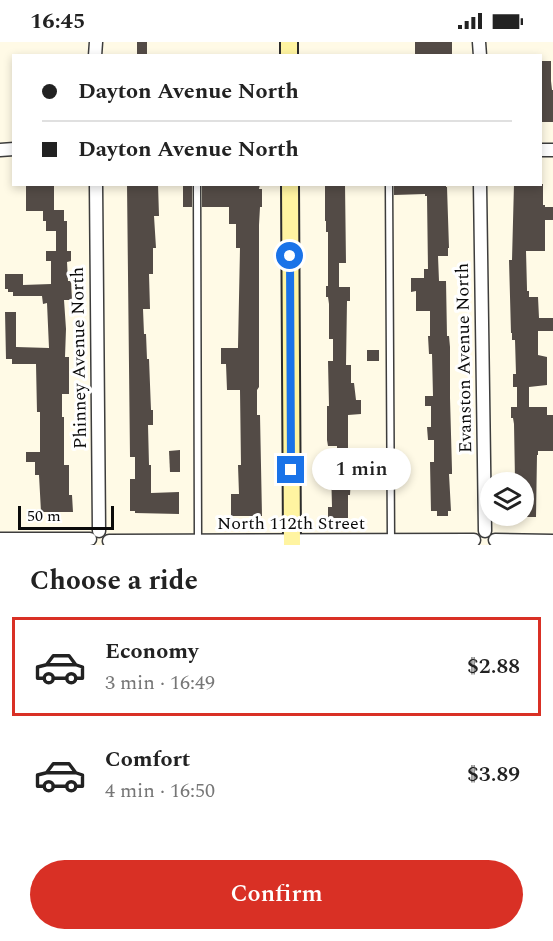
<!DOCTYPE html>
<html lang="en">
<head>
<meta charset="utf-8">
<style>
  body { margin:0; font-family:Spectral,serif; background:#f2f2f2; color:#222; height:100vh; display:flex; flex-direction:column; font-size:22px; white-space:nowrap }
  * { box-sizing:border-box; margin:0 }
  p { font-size:20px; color:#767676 }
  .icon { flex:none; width:33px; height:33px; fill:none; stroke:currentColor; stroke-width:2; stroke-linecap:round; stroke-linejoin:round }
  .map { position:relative; height:503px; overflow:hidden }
  .panel { display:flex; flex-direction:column; background:#fff; flex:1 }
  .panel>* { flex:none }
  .hud { position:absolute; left:12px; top:12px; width:530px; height:132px; border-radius:0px; box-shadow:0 3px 9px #0003; display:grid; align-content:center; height:132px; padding:0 30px; background:#fff }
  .controls { position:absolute; left:480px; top:430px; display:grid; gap:12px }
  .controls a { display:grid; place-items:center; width:54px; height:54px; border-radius:50%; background:#fff; box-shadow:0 3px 9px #0003; font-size:30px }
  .scale { position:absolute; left:18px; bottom:15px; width:96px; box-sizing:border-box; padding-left:6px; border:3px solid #0a0a0a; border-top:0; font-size:16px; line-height:21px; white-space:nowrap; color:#0a0a0a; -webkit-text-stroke:4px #fff; paint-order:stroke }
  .end { position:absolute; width:27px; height:27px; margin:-14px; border:8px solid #1a73e8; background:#fff; box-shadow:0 0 0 3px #fff }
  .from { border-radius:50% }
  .bubble { position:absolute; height:42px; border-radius:21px; background:#fff; box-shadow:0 3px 9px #0003; font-size:20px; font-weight:600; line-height:42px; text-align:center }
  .hud b { display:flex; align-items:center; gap:21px; height:57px; font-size:22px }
  .hud b+b { border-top:2px solid #e0e0e0 }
  .hud i { width:15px; height:15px; background:#222 }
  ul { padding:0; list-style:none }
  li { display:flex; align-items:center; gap:18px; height:99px; margin:0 12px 9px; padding:0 18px; border:3px solid transparent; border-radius:0px }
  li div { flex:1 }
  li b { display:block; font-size:22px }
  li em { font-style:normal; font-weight:600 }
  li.active { border-color:#d93025 }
  li>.icon { width:54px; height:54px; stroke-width:1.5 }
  h2 { padding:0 30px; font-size:27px; line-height:72px }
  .button { display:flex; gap:12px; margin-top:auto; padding:12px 30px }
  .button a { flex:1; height:69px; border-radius:36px; background:#d93025; color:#fff; font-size:24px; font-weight:600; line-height:69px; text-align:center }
  .status { display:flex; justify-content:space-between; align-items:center; height:42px; padding:0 30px; background:#fff; direction:ltr }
  .status svg { height:16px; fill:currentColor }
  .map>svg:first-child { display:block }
  .building { fill:#534b46 }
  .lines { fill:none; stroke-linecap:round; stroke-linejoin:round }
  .lane-casing { stroke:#3d3d3d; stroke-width:9 }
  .street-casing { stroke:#3d3d3d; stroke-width:15 }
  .secondary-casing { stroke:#2c2c2c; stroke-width:20 }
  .lane { stroke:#fff; stroke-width:6 }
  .street { stroke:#fff; stroke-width:12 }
  .secondary { stroke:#fff4a1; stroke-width:16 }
  .route { stroke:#1a73e8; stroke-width:8 }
  .labels { text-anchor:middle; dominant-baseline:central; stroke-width:6; stroke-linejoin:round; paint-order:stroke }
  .street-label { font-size:18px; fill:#0a0a0a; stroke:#fff }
</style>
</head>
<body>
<div class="status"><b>16:45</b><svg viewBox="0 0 49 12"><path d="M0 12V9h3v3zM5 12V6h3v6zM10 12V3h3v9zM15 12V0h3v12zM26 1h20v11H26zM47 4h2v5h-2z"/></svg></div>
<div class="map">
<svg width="553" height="503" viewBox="0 0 553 503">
  <rect width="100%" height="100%" fill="#fffae6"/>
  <!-- building -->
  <g class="building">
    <rect x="137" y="0" width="10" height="14"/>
    <rect x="415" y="0" width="37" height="14"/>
    <polygon points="540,19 551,19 551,39 552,48 553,48 553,80 540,80"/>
    <polygon points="26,142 54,142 54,168 64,168 64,179 67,179 67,209 71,209 71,219 67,220 68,239 71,239 72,258 64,258 66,287 65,315 69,315 69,352 62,352 62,375 64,375 64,423 69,423 69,453 72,453 73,470 41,470 39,433 35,433 35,420 26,420 26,410 40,410 40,370 37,370 36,322 12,322 12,317 6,317 5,270 16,270 16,305 49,306 47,261 43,262 42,254 13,254 13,250 8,250 8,247 5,247 5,232 23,232 23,243 51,242 51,219 46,219 46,209 56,209 56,189 46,189 46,179 43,179 43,169 26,169"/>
    <polygon points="127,142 158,142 159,174 154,174 156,206 153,206 153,232 149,232 150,267 143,267 144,292 146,292 147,317 149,317 151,368 153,368 153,383 148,383 149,423 151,423 151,451 179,450 179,472 135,471 135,469 130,469 130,437 135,437 135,415 130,415"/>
    <rect x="183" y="142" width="9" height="23"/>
    <polygon points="202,142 260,142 259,147 262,147 262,165 260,165 259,183 259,345 257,348 257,373 260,373 262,474 231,474 231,452 239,452 238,423 241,423 240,348 227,348 226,322 221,322 221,306 238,306 240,206 236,206 236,182 229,182 229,165 202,165"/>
    <polygon points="325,142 345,142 346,221 339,221 339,245 350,245 350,259 347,259 346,323 351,323 351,341 354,341 356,358 361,358 361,372 348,373 348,408 378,408 378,411 379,411 380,422 363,422 363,428 356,429 356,435 351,435 350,453 348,453 348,476 328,476 328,465 332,465 331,426 337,426 337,404 328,404 327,398 327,364 329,364 328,319 333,319 333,297 329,297 329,262 328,255 326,255 326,244 328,244 328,190 326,190 326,179 325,179"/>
    <polygon points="394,142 446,142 446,145 447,145 449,206 448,206 448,214 438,214 439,239 446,239 447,294 449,294 450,305 450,356 452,428 452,432 449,432 451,469 448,469 448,474 437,474 437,469 431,469 430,420 434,420 434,398 428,398 427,385 431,385 431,364 425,364 425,354 433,354 432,312 429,312 428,294 430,294 430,269 416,269 416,249 411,250 411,236 424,236 424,227 428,227 427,154 425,154 425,152 394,153"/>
    <polygon points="514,142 543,142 543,163 545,163 545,165 553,165 553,178 545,178 545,209 526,209 527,247 527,249 529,249 529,255 538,255 539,276 553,276 553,289 538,289 538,313 547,315 547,343 529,345 529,365 547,365 547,373 553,373 553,409 538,409 538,413 537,413 536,475 524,475 524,441 517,441 517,438 515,438 514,382 513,376 511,376 511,365 517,365 517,345 513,345 513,332 516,332 515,298 512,298 512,291 511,291 509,218 512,218"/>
    <rect x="367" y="308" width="12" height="11"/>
    <polygon points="180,408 180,430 170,430 169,409"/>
  </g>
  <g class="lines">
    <!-- lane casing -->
    <g class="lane-casing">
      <g id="lane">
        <polyline points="197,142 198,499"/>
        <polyline points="389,142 391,499"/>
      </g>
    </g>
    <!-- street casing -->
    <g class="street-casing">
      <g id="street">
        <polyline points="479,0 480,14"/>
        <polyline points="95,14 96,0"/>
        <polyline points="0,108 14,107"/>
        <polyline points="540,108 553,108"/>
        <polyline points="96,142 99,489"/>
        <polyline points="480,142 485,489"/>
        <polyline points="0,497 90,497"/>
        <polyline points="495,498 553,499"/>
        <polyline points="109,499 474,498"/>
      </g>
    </g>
    <!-- secondary casing -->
    <g class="secondary-casing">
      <g id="secondary">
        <polyline points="289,0 289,14"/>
        <polyline points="290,142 292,503"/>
      </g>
    </g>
    <!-- lane -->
    <use href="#lane" class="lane"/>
    <!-- street -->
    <use href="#street" class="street"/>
    <!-- secondary -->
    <use href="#secondary" class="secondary"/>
  </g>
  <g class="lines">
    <!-- route -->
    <polyline class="route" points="290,214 291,428"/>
  </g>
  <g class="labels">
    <!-- street labels -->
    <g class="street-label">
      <text transform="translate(79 316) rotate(-91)">Phinney Avenue North</text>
      <text transform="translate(464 316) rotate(-91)">Evanston Avenue North</text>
      <text x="291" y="481">North 112th Street</text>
    </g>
  </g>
</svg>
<div class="controls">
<a><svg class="icon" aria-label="layers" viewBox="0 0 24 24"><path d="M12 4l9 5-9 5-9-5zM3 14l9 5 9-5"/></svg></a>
</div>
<div class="scale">50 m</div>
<i class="end from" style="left:290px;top:214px"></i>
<i class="end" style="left:291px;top:428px"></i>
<div class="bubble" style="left:312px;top:406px;width:99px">1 min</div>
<div class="hud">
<b><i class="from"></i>Dayton Avenue North</b>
<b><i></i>Dayton Avenue North</b>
</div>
</div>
<section class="panel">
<h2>Choose a ride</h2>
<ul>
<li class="active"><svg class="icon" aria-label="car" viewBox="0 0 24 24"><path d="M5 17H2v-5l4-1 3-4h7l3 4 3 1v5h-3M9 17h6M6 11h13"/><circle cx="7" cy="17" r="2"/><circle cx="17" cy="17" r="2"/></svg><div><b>Economy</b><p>3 min · 16:49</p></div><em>$2.88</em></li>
<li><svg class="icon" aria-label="car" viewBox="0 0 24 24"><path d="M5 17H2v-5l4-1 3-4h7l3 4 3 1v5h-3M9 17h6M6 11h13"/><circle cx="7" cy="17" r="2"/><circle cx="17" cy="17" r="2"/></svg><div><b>Comfort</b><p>4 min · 16:50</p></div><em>$3.89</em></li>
</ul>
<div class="button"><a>Confirm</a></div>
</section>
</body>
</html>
